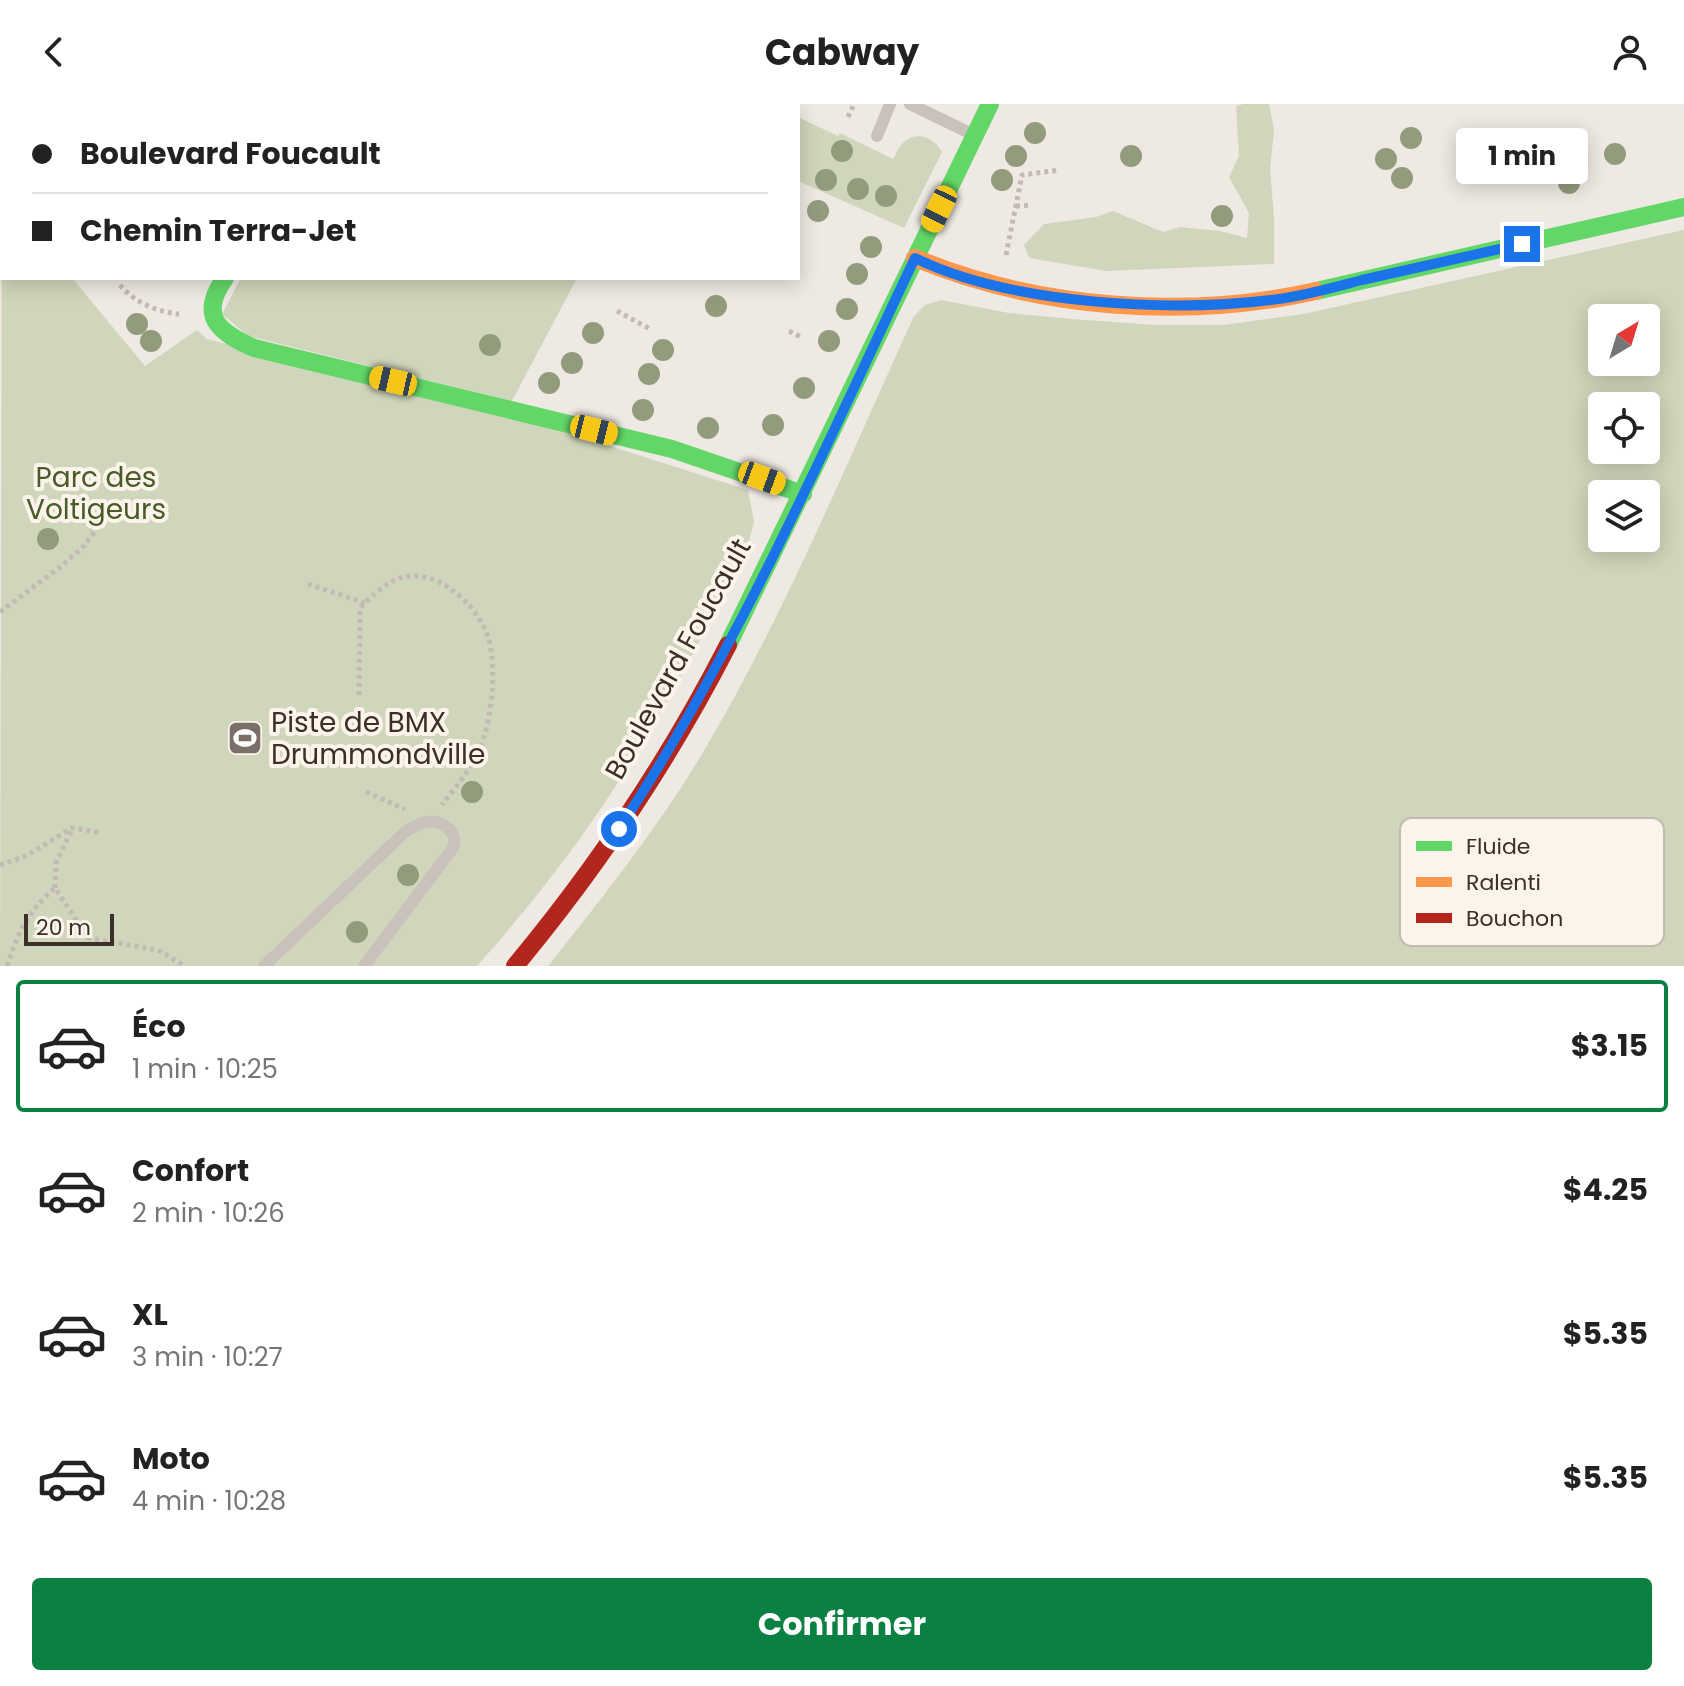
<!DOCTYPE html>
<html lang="fr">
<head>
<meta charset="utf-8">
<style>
  body { margin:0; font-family:Poppins,sans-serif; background:#f6f6f6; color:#222; height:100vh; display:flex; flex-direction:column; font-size:30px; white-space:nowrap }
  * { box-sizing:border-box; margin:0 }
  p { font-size:26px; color:#767676 }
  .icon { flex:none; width:44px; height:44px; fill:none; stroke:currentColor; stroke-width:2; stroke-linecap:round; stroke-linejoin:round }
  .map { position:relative; height:862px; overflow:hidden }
  .details { display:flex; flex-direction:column; background:#fff; flex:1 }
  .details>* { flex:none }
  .top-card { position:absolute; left:0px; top:0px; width:800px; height:176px; box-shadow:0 4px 20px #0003; display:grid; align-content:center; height:176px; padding:0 32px; background:#fff }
  .needle { width:52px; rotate:38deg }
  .fabs { position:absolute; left:1588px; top:200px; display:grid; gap:16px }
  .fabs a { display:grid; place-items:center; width:72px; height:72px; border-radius:8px; background:#fff; box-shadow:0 4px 20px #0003; font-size:40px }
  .scale { position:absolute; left:24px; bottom:20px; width:90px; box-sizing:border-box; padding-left:8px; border:4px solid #3b2f28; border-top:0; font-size:22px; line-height:28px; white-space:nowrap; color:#3b2f28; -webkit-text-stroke:6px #fcf4ea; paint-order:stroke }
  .end { position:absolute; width:36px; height:36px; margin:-18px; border:10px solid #1a73e8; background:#fff; box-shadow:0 0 0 4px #fff }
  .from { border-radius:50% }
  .bubble { position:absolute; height:56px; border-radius:8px; background:#fff; box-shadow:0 4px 20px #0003; font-size:26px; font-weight:700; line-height:56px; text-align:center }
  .car { position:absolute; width:24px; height:48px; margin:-24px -12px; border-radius:10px; box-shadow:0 0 6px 2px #0007; background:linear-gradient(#f5c518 24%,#345 0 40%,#f5c518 0 76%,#345 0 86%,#f5c518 0) }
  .top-card b { display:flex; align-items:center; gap:28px; height:76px; font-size:30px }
  .top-card b+b { border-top:2px solid #e0e0e0 }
  .top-card i { width:20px; height:20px; background:#222 }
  ul { padding:14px 0 0; list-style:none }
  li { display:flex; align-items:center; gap:24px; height:132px; margin:0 16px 12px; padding:0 16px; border:4px solid transparent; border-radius:8px }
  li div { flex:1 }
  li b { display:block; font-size:30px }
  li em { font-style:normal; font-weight:700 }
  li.on { border-color:#0b8043 }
  li>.icon { width:72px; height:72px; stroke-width:1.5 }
  .action { display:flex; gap:16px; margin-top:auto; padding:16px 32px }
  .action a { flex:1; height:92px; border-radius:8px; background:#0b8043; color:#fff; font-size:32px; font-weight:700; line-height:92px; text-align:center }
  header { display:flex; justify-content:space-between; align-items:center; height:104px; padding:0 32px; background:#fff; font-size:36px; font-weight:700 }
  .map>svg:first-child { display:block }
  .green { fill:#d0d6bb; fill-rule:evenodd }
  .water { fill:#9cc2c4 }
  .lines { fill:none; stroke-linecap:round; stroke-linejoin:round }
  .path { stroke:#c2bab3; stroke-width:5; stroke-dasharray:4 4; stroke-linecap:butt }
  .lane { stroke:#c9c2bb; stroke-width:12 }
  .street { stroke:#c9c2bb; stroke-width:26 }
  .fast { stroke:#63d668; stroke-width:18 }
  .slow { stroke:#ff974d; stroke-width:18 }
  .jam { stroke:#b3261e; stroke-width:18 }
  .tree { fill:#939b7d }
  .route { stroke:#1a73e8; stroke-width:10 }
  .labels { text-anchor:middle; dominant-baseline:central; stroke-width:8; stroke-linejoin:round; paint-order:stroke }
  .park-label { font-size:28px; fill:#485c29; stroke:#fcf4ea }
  .street-label { font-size:28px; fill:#3b2f28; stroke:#fcf4ea }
  .poi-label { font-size:28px; fill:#3b2f28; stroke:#fcf4ea; text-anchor:start }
  .key { fill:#fcf4ea; stroke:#c2b9b0; stroke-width:2 }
  .key-label { font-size:22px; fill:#3b2f28 }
</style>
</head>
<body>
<header><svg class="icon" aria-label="back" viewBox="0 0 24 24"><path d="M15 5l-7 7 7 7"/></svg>Cabway<svg class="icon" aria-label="person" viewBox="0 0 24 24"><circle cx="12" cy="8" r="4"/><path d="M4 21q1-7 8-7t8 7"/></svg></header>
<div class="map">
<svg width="1684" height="862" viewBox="0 0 1684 862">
  <rect width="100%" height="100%" fill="#efe9e3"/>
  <!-- green -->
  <g class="green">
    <polygon points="408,0 772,0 776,2 406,2"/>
    <polygon points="1243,0 1269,0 1274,26 1270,65 1274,114 1274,160 1106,167 1029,154 1024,141 1044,120 1096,113 1113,107 1163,128 1180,123 1220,127 1247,134 1249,109 1229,73 1239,52 1236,2"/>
    <path d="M798 13 838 32 840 29 893 55C896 50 899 42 904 38 917 26 935 34 942 48L904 124 798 77Z"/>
    <path d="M2 115V174H72L145 262 197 226 207 235 541 320 748 386 754 418 746 447C711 515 676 585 635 651 590 726 535 797 477 862H0Z"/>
    <path d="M1684 126V862H548C605 790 662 719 708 640 788 503 848 356 914 212L925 201 941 196 1009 209 1072 215 1155 221H1224L1303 210ZM1602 214H1646V258H1602ZM1602 302H1646V346H1602ZM1602 390H1646V434H1602Z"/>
    <polygon points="241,174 577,174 512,297 248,232 222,210"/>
  </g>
  <!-- water -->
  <polygon class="water" points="0,0 88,0 2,2 0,118"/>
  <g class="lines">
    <!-- path -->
    <g class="path">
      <polyline points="848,13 854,0"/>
      <polyline points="1016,102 1032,101"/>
      <polyline points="1006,151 1022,71 1060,66"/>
      <path d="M120 181C134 198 157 208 179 210"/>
      <polyline points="617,207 652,226"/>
      <polyline points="789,227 801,233"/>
      <polyline points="308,480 365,499"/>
      <polyline points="0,508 64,460 84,442 95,427 83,414"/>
      <path d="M359 591 360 504C374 490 391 473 411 472 446 470 483 508 490 540 496 571 492 609 482 639 475 661 456 682 442 701"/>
      <polyline points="366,688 405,705"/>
      <polyline points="0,761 26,752 72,724 102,729"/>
      <polyline points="55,784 56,759 72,725"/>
      <path d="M7 862C18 829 28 807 55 784L88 834 158 846 185 862"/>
    </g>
    <!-- lane -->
    <g class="lane">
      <polyline points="910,0 972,30"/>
      <polyline points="877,32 890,0"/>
      <path d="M264 862 406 727C412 724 418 720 425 718 441 715 459 727 453 744L364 862"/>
    </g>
    <!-- street -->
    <polyline class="street" points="394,2 396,0"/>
    <!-- fast -->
    <g class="fast">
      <path d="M225 174C198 212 218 228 254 244L672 345 803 390"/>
      <polyline points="1316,187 1684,103"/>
      <polyline points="728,541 990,0"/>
    </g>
    <!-- slow -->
    <path class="slow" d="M915 154C1038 205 1186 216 1316 187"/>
    <!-- jam -->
    <path class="jam" d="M515 862C598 762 669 656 728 541"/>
  </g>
  <!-- trees -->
  <g class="tree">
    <circle cx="1035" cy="29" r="11"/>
    <circle cx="1411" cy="34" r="11"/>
    <circle cx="842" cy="47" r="11"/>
    <circle cx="1615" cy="50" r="11"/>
    <circle cx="1016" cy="52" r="11"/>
    <circle cx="1131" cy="52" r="11"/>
    <circle cx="1386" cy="55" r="11"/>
    <circle cx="1402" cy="74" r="11"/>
    <circle cx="826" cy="76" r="11"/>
    <circle cx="1002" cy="76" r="11"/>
    <circle cx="1569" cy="79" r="11"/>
    <circle cx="858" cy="85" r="11"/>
    <circle cx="886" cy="92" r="11"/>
    <circle cx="818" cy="107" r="11"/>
    <circle cx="1222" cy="112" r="11"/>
    <circle cx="871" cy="143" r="11"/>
    <circle cx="857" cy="170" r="11"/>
    <circle cx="716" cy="202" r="11"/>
    <circle cx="847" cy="205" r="11"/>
    <circle cx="137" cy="220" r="11"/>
    <circle cx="593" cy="229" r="11"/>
    <circle cx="151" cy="237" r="11"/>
    <circle cx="829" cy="237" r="11"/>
    <circle cx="490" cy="241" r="11"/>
    <circle cx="663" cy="246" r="11"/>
    <circle cx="572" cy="259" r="11"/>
    <circle cx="649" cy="270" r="11"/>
    <circle cx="549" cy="279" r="11"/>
    <circle cx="804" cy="284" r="11"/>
    <circle cx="643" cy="306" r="11"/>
    <circle cx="773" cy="321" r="11"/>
    <circle cx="708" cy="324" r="11"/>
    <circle cx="48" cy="435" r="11"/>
    <circle cx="472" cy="688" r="11"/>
    <circle cx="408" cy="771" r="11"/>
    <circle cx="357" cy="828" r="11"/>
  </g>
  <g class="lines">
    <!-- route -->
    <path class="route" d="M619 725C737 546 823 348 915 154 1011 201 1173 209 1279 195 1307 191 1335 183 1362 176 1416 164 1469 152 1522 140"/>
  </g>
  <!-- icons -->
  <defs>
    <g id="stadium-square" transform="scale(1.8)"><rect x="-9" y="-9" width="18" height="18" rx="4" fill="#7a7069" stroke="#fcf4ea"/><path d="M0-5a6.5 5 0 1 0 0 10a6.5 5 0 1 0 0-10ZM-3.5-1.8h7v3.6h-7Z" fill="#fff"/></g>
  </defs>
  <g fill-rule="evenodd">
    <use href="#stadium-square" x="245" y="634"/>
  </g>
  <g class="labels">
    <!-- park labels -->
    <g class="park-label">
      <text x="96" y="373">Parc des<tspan x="96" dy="32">Voltigeurs</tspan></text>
    </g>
    <!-- street labels -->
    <g class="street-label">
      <text transform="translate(678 555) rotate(-61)">Boulevard Foucault</text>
    </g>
    <!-- poi labels -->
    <g class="poi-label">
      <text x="271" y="618">Piste de BMX<tspan x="271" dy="32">Drummondville</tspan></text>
    </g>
  </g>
  <!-- legend -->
  <rect x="1400" y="714" width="264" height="128" rx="12" class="key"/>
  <rect x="1416" y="737" width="36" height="10" fill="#63d668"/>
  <rect x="1416" y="773" width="36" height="10" fill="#ff974d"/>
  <rect x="1416" y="809" width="36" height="10" fill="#b3261e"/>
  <g class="key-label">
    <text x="1466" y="750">Fluide</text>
    <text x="1466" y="786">Ralenti</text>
    <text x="1466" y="822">Bouchon</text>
  </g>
</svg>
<div class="fabs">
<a><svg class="needle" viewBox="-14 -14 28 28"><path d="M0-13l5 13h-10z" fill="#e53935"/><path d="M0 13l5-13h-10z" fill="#767676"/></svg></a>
<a><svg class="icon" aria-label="locate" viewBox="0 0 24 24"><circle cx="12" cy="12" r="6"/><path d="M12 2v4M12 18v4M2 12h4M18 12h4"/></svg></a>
<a><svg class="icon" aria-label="layers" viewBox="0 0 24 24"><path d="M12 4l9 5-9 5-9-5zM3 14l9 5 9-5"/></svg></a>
</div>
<div class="scale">20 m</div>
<i class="end from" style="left:619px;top:725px"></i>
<i class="end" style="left:1522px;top:140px"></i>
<div class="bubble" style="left:1456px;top:24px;width:132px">1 min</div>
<i class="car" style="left:939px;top:105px;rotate:206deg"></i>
<i class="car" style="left:393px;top:277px;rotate:283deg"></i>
<i class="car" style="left:594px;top:326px;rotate:104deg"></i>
<i class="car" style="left:762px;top:374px;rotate:110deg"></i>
<div class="top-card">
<b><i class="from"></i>Boulevard Foucault</b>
<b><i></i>Chemin Terra-Jet</b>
</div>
</div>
<section class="details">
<ul>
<li class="on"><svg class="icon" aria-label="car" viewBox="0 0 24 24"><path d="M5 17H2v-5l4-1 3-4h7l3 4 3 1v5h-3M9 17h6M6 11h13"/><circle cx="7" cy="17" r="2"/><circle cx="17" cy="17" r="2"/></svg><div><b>Éco</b><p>1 min · 10:25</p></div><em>$3.15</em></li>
<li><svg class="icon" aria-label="car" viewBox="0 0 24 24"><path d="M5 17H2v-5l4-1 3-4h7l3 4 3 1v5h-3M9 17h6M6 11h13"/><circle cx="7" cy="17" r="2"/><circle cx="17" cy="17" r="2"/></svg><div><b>Confort</b><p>2 min · 10:26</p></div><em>$4.25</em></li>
<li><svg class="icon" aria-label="car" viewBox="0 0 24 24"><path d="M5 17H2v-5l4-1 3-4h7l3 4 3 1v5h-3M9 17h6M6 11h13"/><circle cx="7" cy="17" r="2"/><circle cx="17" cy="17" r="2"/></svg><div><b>XL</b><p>3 min · 10:27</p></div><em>$5.35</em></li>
<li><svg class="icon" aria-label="car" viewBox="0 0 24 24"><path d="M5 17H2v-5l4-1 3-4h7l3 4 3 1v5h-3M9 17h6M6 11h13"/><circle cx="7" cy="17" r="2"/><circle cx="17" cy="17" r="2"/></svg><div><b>Moto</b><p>4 min · 10:28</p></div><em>$5.35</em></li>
</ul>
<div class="action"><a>Confirmer</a></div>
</section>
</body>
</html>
